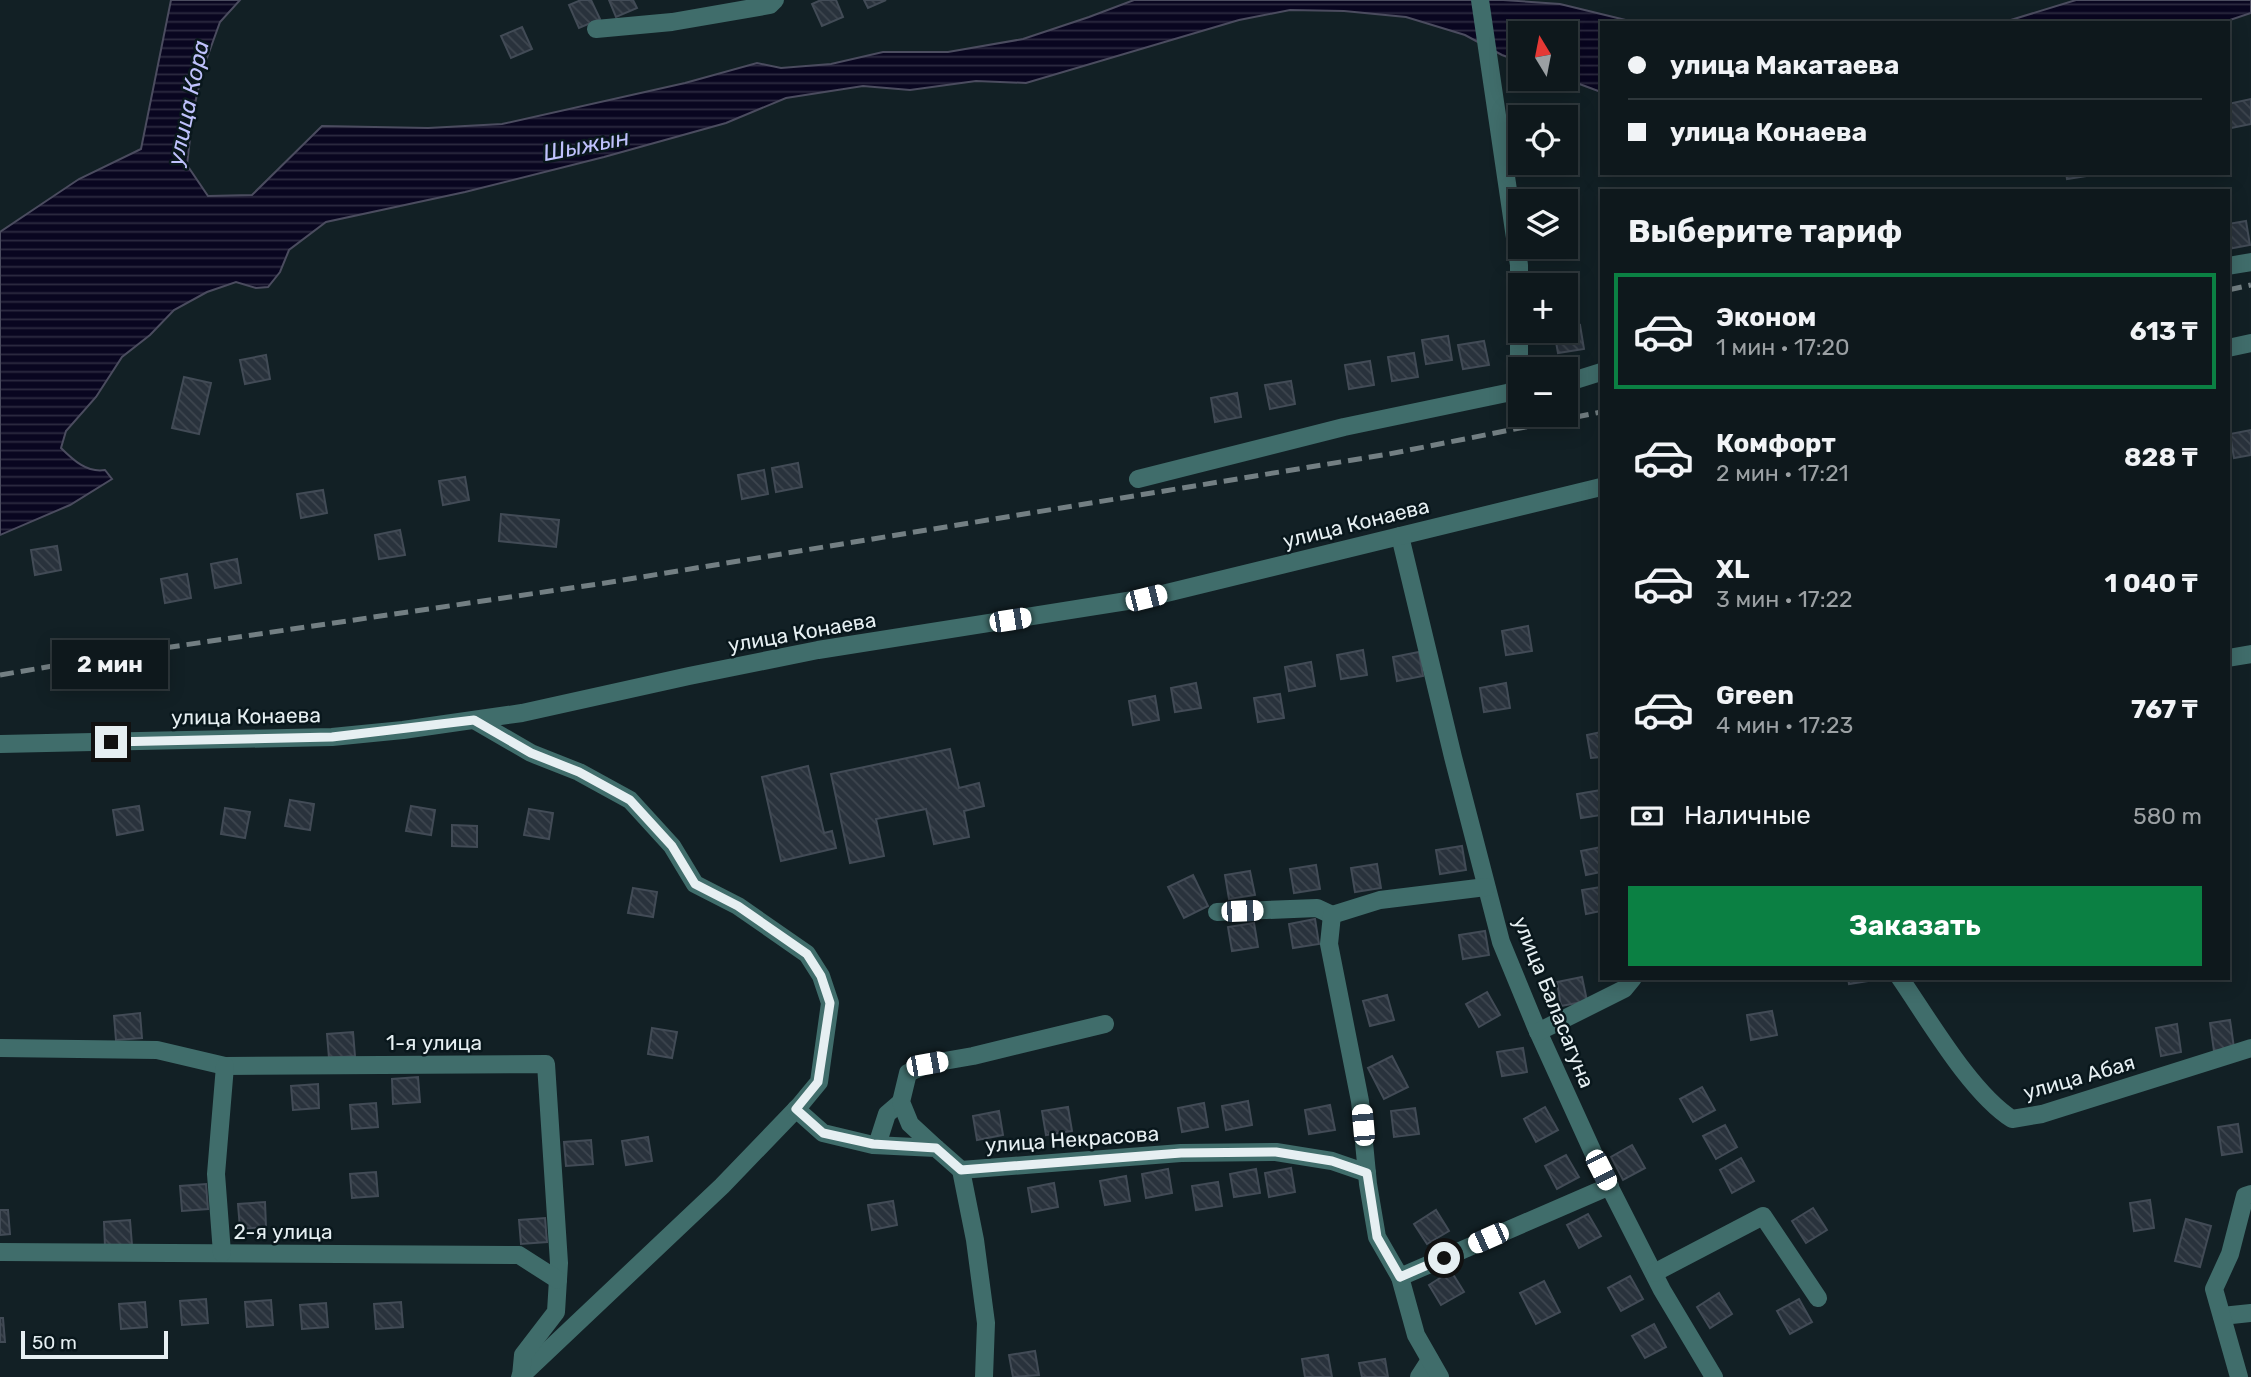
<!DOCTYPE html>
<html lang="ru">
<head>
<meta charset="utf-8">
<style>
  body { margin:0; font-family:Rubik,sans-serif; background:#172125; color:#f1f3f6; height:100vh; display:flex; flex-direction:column; font-size:26px; white-space:nowrap }
  * { box-sizing:border-box; margin:0 }
  p { font-size:23px; color:#9ba0a3 }
  .icon { flex:none; width:38px; height:38px; fill:none; stroke:currentColor; stroke-width:2; stroke-linecap:round; stroke-linejoin:round }
  .map { position:relative; flex:1; overflow:hidden }
  .drawer { position:absolute; left:1600px; top:189px; width:630px; height:791px; display:flex; flex-direction:column; background:#0e181c; border-radius:0px; box-shadow:0 4px 18px #0003,0 0 0 2px #2e373b }
  .drawer>* { flex:none }
  .guide { position:absolute; left:1600px; top:21px; width:630px; height:154px; border-radius:0px; box-shadow:0 4px 18px #0003,0 0 0 2px #2e373b; display:grid; align-content:center; height:154px; padding:0 28px; background:#0e181c }
  .needle { width:46px; rotate:350deg }
  .tools { position:absolute; left:1508px; top:21px; display:grid; gap:14px }
  .tools a { display:grid; place-items:center; width:70px; height:70px; border-radius:0px; background:#0e181c; box-shadow:0 4px 18px #0003,0 0 0 2px #2e373b; font-size:35px }
  .scale { position:absolute; left:21px; bottom:18px; width:147px; box-sizing:border-box; padding-left:7px; border:4px solid #e6eff2; border-top:0; font-size:19px; line-height:24px; white-space:nowrap; color:#e6eff2; -webkit-text-stroke:5px #09171c; paint-order:stroke }
  .end { position:absolute; width:32px; height:32px; margin:-16px; border:9px solid #e6eff2; background:#111; box-shadow:0 0 0 4px #111 }
  .from { border-radius:50% }
  .bubble { position:absolute; height:49px; border-radius:0px; background:#0e181c; box-shadow:0 4px 18px #0003,0 0 0 2px #2e373b; font-size:23px; font-weight:700; line-height:49px; text-align:center }
  .car { position:absolute; width:21px; height:42px; margin:-21px -10px; border-radius:9px; box-shadow:0 0 5px 2px #0007; background:linear-gradient(#fff 24%,#345 0 40%,#fff 0 76%,#345 0 86%,#fff 0) }
  .guide b { display:flex; align-items:center; gap:24px; height:66px; font-size:26px }
  .guide b+b { border-top:2px solid #2e373b }
  .guide i { width:18px; height:18px; background:#f1f3f6 }
  ul { padding:0; list-style:none }
  li { display:flex; align-items:center; gap:21px; height:116px; margin:0 14px 10px; padding:0 14px; border:4px solid transparent; border-radius:0px }
  li div { flex:1 }
  li b { display:block; font-size:26px }
  li em { font-style:normal; font-weight:700 }
  li.active { border-color:#0b8043 }
  li>.icon { width:63px; height:63px; stroke-width:1.5 }
  h2 { padding:0 28px; font-size:32px; line-height:84px }
  .pay { display:flex; align-items:center; gap:18px; height:77px; padding:0 28px; font-size:26px }
  .pay p { margin-inline-start:auto }
  .action { display:flex; gap:14px; margin-top:auto; padding:14px 28px }
  .action a { flex:1; height:80px; border-radius:0px; background:#0b8043; color:#fff; font-size:28px; font-weight:700; line-height:80px; text-align:center }
  .map>svg:first-child { display:block }
  .water { fill:url(#water-rules); stroke:#4b4c5f; stroke-width:2 }
  .building { fill:url(#building-back-hatch); stroke:#424b56; stroke-width:2 }
  .lines { fill:none; stroke-linecap:round; stroke-linejoin:round }
  .minor { stroke:#406d6b; stroke-width:18 }
  .rail { stroke:#737f83; stroke-width:5; stroke-dasharray:14 7; stroke-linecap:butt }
  .route { stroke:#e6eff2; stroke-width:9 }
  .labels { text-anchor:middle; dominant-baseline:central; stroke-width:5; stroke-linejoin:round; paint-order:stroke }
  .street-label { font-size:21px; fill:#e6eff2; stroke:#09171c }
  .water-label { font-size:23px; font-style:italic; fill:#bfc1fc; stroke:#09171c }
</style>
</head>
<body>
<div class="map">
<svg width="2251" height="1377" viewBox="0 0 2251 1377">
  <defs>
    <pattern id="water-rules" width="6" height="5" patternUnits="userSpaceOnUse" patternTransform="scale(1.75)"><rect width="6" height="5" fill="#090620"/><path d="M0 2.5h6" fill="none" stroke="#2d2b41"/></pattern>
    <pattern id="building-back-hatch" width="6" height="6" patternUnits="userSpaceOnUse" patternTransform="scale(1.75)"><rect width="6" height="6" fill="#29323c"/><path d="M-1 5l2 2M0 0l6 6M5-1l2 2" fill="none" stroke="#3e464f"/></pattern>
  </defs>
  <rect width="100%" height="100%" fill="#122025"/>
  <!-- water -->
  <g class="water">
    <path d="M171 0H240L220 22 203 69 193 112 187 165 208 196 252 195 322 126 428 128 502 124 685 83 757 63 781 68 831 64 883 52H948L1023 39 1089 17 1134 0H1503L1560 4 1638 23H1601V92L1566 79V33H1521V62L1502 55 1465 35 1406 17 1344 11 1290 10 1239 20 1026 83 976 81 910 90 863 86 786 98 726 123 604 157 465 192 326 222 289 250 280 272 268 287 256 288 236 282 207 292 174 310 150 335 122 357 96 397 66 431 61 448C73 460 87 473 105 470L112 479 70 505 0 535V232L79 179 141 149Z"/>
    <polygon points="2076,0 2251,0 2251,13 2221,23 2001,23"/>
  </g>
  <!-- building -->
  <g class="building">
    <polygon points="581,0 591,0 600,19 579,28 569,5"/>
    <polygon points="609,0 633,0 637,8 616,17"/>
    <polygon points="821,0 836,0 843,17 822,26 812,4"/>
    <polygon points="864,0 886,0 868,8"/>
    <polygon points="522,27 532,49 511,58 501,36"/>
    <polygon points="2251,99 2251,124 2231,128 2228,104"/>
    <polygon points="2066,173 2092,173 2093,175 2067,179"/>
    <polygon points="2246,221 2250,245 2228,249 2228,224"/>
    <polygon points="1580,325 1584,349 1558,353 1554,331 1566,331 1566,327"/>
    <polygon points="1448,336 1452,360 1426,364 1422,340"/>
    <polygon points="1484,341 1489,365 1463,369 1458,345"/>
    <polygon points="1414,353 1418,377 1392,381 1388,357"/>
    <polygon points="266,355 270,379 245,384 240,360"/>
    <polygon points="1370,361 1374,385 1349,389 1345,365"/>
    <polygon points="184,377 211,383 199,434 172,428"/>
    <polygon points="1291,381 1295,404 1270,409 1265,385"/>
    <polygon points="1237,393 1241,417 1215,422 1211,398"/>
    <polygon points="2251,430 2251,455 2234,458 2230,434"/>
    <polygon points="798,463 802,487 776,492 772,468"/>
    <polygon points="764,470 768,494 742,499 738,475"/>
    <polygon points="465,477 469,500 443,505 439,481"/>
    <polygon points="323,490 327,513 301,518 297,494"/>
    <polygon points="501,514 559,520 556,547 499,541"/>
    <polygon points="400,530 405,555 379,559 375,535"/>
    <polygon points="57,546 61,570 35,575 31,550"/>
    <polygon points="237,559 241,583 215,588 211,564"/>
    <polygon points="187,574 191,598 165,603 161,579"/>
    <polygon points="1528,626 1532,651 1506,655 1502,631"/>
    <polygon points="1363,650 1367,675 1341,679 1337,655"/>
    <polygon points="1419,652 1423,676 1397,681 1393,657"/>
    <polygon points="1311,662 1315,686 1289,691 1285,667"/>
    <polygon points="1196,683 1201,708 1175,712 1171,688"/>
    <polygon points="1506,683 1510,708 1484,712 1480,688"/>
    <polygon points="1280,694 1284,718 1258,722 1254,698"/>
    <polygon points="1155,696 1159,720 1133,725 1129,701"/>
    <polygon points="1601,732 1601,757 1591,758 1587,735"/>
    <polygon points="950,749 959,788 979,783 984,806 964,811 969,837 934,844 926,809 876,819 884,856 850,863 831,774"/>
    <polygon points="808,766 824,833 832,831 836,848 781,861 762,777"/>
    <polygon points="1601,790 1601,815 1581,818 1577,794"/>
    <polygon points="290,800 314,804 310,830 285,826"/>
    <polygon points="139,806 143,830 117,835 113,810"/>
    <polygon points="411,806 435,810 431,835 406,831"/>
    <polygon points="225,808 250,812 245,838 221,834"/>
    <polygon points="529,809 553,813 549,839 524,835"/>
    <polygon points="452,825 477,826 477,847 452,846"/>
    <polygon points="1462,846 1466,870 1440,874 1436,850"/>
    <polygon points="1601,847 1601,872 1586,875 1581,851"/>
    <polygon points="1377,864 1381,888 1355,892 1351,868"/>
    <polygon points="1316,865 1320,889 1294,893 1290,869"/>
    <polygon points="1250,871 1255,895 1229,899 1225,875"/>
    <polygon points="1193,875 1208,906 1184,918 1168,887"/>
    <polygon points="1601,887 1601,911 1586,914 1582,890"/>
    <polygon points="633,888 657,892 653,917 628,913"/>
    <polygon points="1315,919 1319,944 1293,948 1289,924"/>
    <polygon points="1254,923 1258,947 1232,951 1228,927"/>
    <polygon points="1485,931 1489,955 1463,959 1459,935"/>
    <polygon points="1582,977 1587,1001 1561,1006 1557,982"/>
    <polygon points="1848,978 1875,978 1875,980 1849,984"/>
    <polygon points="1487,992 1500,1015 1479,1027 1466,1004"/>
    <polygon points="1387,995 1394,1020 1370,1026 1363,1001"/>
    <polygon points="1772,1011 1777,1035 1751,1040 1747,1015"/>
    <polygon points="140,1013 142,1038 116,1040 114,1016"/>
    <polygon points="2230,1020 2234,1048 2214,1051 2210,1023"/>
    <polygon points="2177,1024 2181,1052 2161,1056 2156,1028"/>
    <polygon points="652,1028 677,1032 672,1058 648,1054"/>
    <polygon points="353,1032 355,1056 329,1058 327,1034"/>
    <polygon points="1523,1048 1527,1072 1502,1076 1497,1052"/>
    <polygon points="1392,1056 1408,1087 1384,1099 1368,1068"/>
    <polygon points="418,1077 420,1102 393,1104 392,1079"/>
    <polygon points="318,1084 319,1108 293,1110 291,1086"/>
    <polygon points="1702,1087 1715,1110 1693,1122 1680,1099"/>
    <polygon points="1248,1101 1252,1125 1226,1130 1222,1106"/>
    <polygon points="376,1103 378,1127 352,1129 350,1105"/>
    <polygon points="1204,1103 1208,1127 1182,1132 1178,1108"/>
    <polygon points="1330,1105 1335,1130 1309,1134 1305,1110"/>
    <polygon points="1068,1107 1072,1131 1046,1135 1042,1111"/>
    <polygon points="1545,1107 1558,1130 1536,1142 1524,1119"/>
    <polygon points="1415,1108 1419,1134 1394,1137 1391,1111"/>
    <polygon points="999,1111 1003,1135 977,1140 973,1116"/>
    <polygon points="2238,1124 2242,1152 2222,1155 2218,1127"/>
    <polygon points="1725,1125 1737,1147 1716,1159 1703,1136"/>
    <polygon points="648,1137 652,1161 626,1165 622,1141"/>
    <polygon points="591,1140 593,1164 566,1166 564,1142"/>
    <polygon points="1632,1145 1645,1168 1623,1180 1611,1157"/>
    <polygon points="1566,1155 1579,1177 1557,1189 1545,1166"/>
    <polygon points="1741,1158 1754,1181 1732,1193 1720,1170"/>
    <polygon points="1291,1168 1295,1192 1269,1197 1265,1173"/>
    <polygon points="1168,1169 1172,1193 1146,1198 1142,1174"/>
    <polygon points="1256,1169 1260,1193 1234,1197 1230,1174"/>
    <polygon points="376,1172 378,1196 352,1198 350,1174"/>
    <polygon points="1126,1176 1130,1201 1105,1205 1100,1181"/>
    <polygon points="1218,1182 1222,1206 1196,1210 1192,1186"/>
    <polygon points="1054,1183 1058,1207 1032,1212 1028,1188"/>
    <polygon points="206,1184 208,1209 182,1211 180,1186"/>
    <polygon points="2150,1200 2154,1228 2134,1231 2130,1203"/>
    <polygon points="893,1201 897,1225 872,1230 868,1205"/>
    <polygon points="265,1202 266,1227 240,1229 238,1204"/>
    <polygon points="1813,1208 1827,1230 1806,1243 1792,1221"/>
    <polygon points="0,1210 8,1210 10,1234 0,1235"/>
    <polygon points="1436,1210 1449,1231 1427,1244 1414,1224"/>
    <polygon points="1588,1214 1601,1236 1579,1248 1567,1225"/>
    <polygon points="545,1218 547,1242 521,1244 519,1220"/>
    <polygon points="2186,1219 2211,1226 2200,1267 2175,1261"/>
    <polygon points="130,1220 132,1245 105,1247 104,1222"/>
    <polygon points="1451,1271 1464,1292 1441,1305 1429,1285"/>
    <polygon points="1630,1276 1643,1299 1621,1311 1608,1288"/>
    <polygon points="1544,1281 1560,1312 1536,1324 1520,1293"/>
    <polygon points="1719,1293 1732,1314 1710,1328 1697,1307"/>
    <polygon points="206,1299 208,1323 182,1325 180,1301"/>
    <polygon points="1799,1299 1812,1322 1790,1334 1777,1311"/>
    <polygon points="271,1300 273,1325 247,1327 245,1302"/>
    <polygon points="145,1302 147,1327 121,1329 119,1304"/>
    <polygon points="401,1302 403,1327 376,1329 374,1304"/>
    <polygon points="326,1303 328,1327 302,1329 300,1305"/>
    <polygon points="0,1318 3,1318 5,1342 0,1342"/>
    <polygon points="1654,1324 1666,1347 1645,1358 1632,1336"/>
    <polygon points="1035,1351 1039,1375 1013,1377 1009,1355"/>
    <polygon points="1328,1355 1332,1377 1305,1377 1302,1359"/>
    <polygon points="1385,1359 1388,1377 1362,1377 1359,1363"/>
  </g>
  <g class="lines">
    <!-- minor -->
    <g class="minor">
      <polyline points="1480,0 1519,265 1519,354 1514,391"/>
      <polyline points="596,29 672,22 770,5 775,0"/>
      <polyline points="2228,266 2251,262"/>
      <polyline points="2228,348 2251,343"/>
      <polyline points="1566,383 1601,372"/>
      <polyline points="1138,479 1344,427 1521,390"/>
      <polyline points="1400,536 1453,757 1501,942 1536,1027 1601,1170 1662,1290 1714,1377"/>
      <polyline points="2228,658 2251,654"/>
      <polyline points="474,720 531,753 579,772 630,800 672,846 695,884 738,906 807,954 821,976 830,1003 819,1082 800,1105 722,1186 520,1377"/>
      <polyline points="0,744 332,737 403,730 522,713 689,676 818,650 1146,598 1601,487"/>
      <polyline points="1217,912 1317,908 1332,915"/>
      <path d="M1900 978C1929 1020 1971 1093 2012 1119L2042 1114 2251 1048"/>
      <polyline points="1538,1032 1624,989 1633,978"/>
      <polyline points="0,1048 157,1050 225,1066 546,1064 559,1263 556,1312 523,1355 521,1376"/>
      <polyline points="796,1109 823,1133 873,1145 936,1148 961,1170 1181,1153 1276,1152 1332,1161 1367,1173"/>
      <polyline points="877,1145 887,1114 901,1102"/>
      <polyline points="936,1148 910,1124 901,1102 908,1073 927,1064 973,1056 1105,1024"/>
      <polyline points="961,1170 975,1240 986,1323 984,1377"/>
      <polyline points="0,1252 519,1255 558,1280"/>
      <polyline points="222,1253 216,1174 225,1066"/>
      <polyline points="1654,1273 1763,1216 1818,1298"/>
      <polyline points="1400,1277 1377,1237 1368,1184 1360,1101 1329,944 1332,915 1380,900 1486,887"/>
      <polyline points="2222,1316 2251,1313"/>
      <polyline points="1419,1377 1430,1360"/>
      <polyline points="1440,1377 1416,1335 1400,1277 1610,1186"/>
      <polyline points="2239,1377 2214,1289 2230,1254 2245,1196 2251,1194"/>
    </g>
    <!-- rail -->
    <g class="rail">
      <polyline points="2228,290 2251,285"/>
      <polyline points="0,675 123,654 605,583 1389,454 1601,412"/>
    </g>
  </g>
  <g class="lines">
    <!-- route -->
    <polyline class="route" points="111,742 332,737 474,720 531,753 579,772 630,800 672,846 695,884 738,906 807,954 821,976 830,1003 818,1082 796,1109 823,1133 873,1144 936,1148 961,1170 1181,1153 1276,1152 1332,1161 1367,1173 1377,1237 1400,1277 1444,1258"/>
  </g>
  <g class="labels">
    <!-- street labels -->
    <g class="street-label">
      <text transform="translate(1356 523) rotate(-14)">улица Конаева</text>
      <text transform="translate(802 632) rotate(-10)">улица Конаева</text>
      <text transform="translate(246 716) rotate(-1)">улица Конаева</text>
      <text transform="translate(1554 1002) rotate(68)">улица Баласагуна</text>
      <text x="434" y="1042">1-я улица</text>
      <text transform="translate(2079 1077) rotate(-16)">улица Абая</text>
      <text transform="translate(1072 1139) rotate(-4)">улица Некрасова</text>
      <text x="283" y="1231">2-я улица</text>
    </g>
    <!-- water labels -->
    <g class="water-label">
      <text transform="translate(188 103) rotate(-78)">улица Кора</text>
      <text transform="translate(586 145) rotate(-11)">Шыжын</text>
    </g>
  </g>
</svg>
<div class="tools">
<a><svg class="needle" viewBox="-14 -14 28 28"><path d="M0-13l5 13h-10z" fill="#e53935"/><path d="M0 13l5-13h-10z" fill="#9ba0a3"/></svg></a>
<a><svg class="icon" aria-label="locate" viewBox="0 0 24 24"><circle cx="12" cy="12" r="6"/><path d="M12 2v4M12 18v4M2 12h4M18 12h4"/></svg></a>
<a><svg class="icon" aria-label="layers" viewBox="0 0 24 24"><path d="M12 4l9 5-9 5-9-5zM3 14l9 5 9-5"/></svg></a>
<a>+</a>
<a>−</a>
</div>
<div class="scale">50 m</div>
<i class="end from" style="left:1444px;top:1258px"></i>
<i class="end" style="left:111px;top:742px"></i>
<div class="bubble" style="left:52px;top:640px;width:116px">2 мин</div>
<i class="car" style="left:1146px;top:598px;rotate:76deg"></i>
<i class="car" style="left:1010px;top:620px;rotate:81deg"></i>
<i class="car" style="left:1242px;top:911px;rotate:88deg"></i>
<i class="car" style="left:927px;top:1064px;rotate:80deg"></i>
<i class="car" style="left:1363px;top:1125px;rotate:355deg"></i>
<i class="car" style="left:1601px;top:1170px;rotate:153deg"></i>
<i class="car" style="left:1488px;top:1238px;rotate:246deg"></i>
<div class="guide">
<b><i class="from"></i>улица Макатаева</b>
<b><i></i>улица Конаева</b>
</div>
<section class="drawer">
<h2>Выберите тариф</h2>
<ul>
<li class="active"><svg class="icon" aria-label="car" viewBox="0 0 24 24"><path d="M5 17H2v-5l4-1 3-4h7l3 4 3 1v5h-3M9 17h6M6 11h13"/><circle cx="7" cy="17" r="2"/><circle cx="17" cy="17" r="2"/></svg><div><b>Эконом</b><p>1 мин · 17:20</p></div><em>613 ₸</em></li>
<li><svg class="icon" aria-label="car" viewBox="0 0 24 24"><path d="M5 17H2v-5l4-1 3-4h7l3 4 3 1v5h-3M9 17h6M6 11h13"/><circle cx="7" cy="17" r="2"/><circle cx="17" cy="17" r="2"/></svg><div><b>Комфорт</b><p>2 мин · 17:21</p></div><em>828 ₸</em></li>
<li><svg class="icon" aria-label="car" viewBox="0 0 24 24"><path d="M5 17H2v-5l4-1 3-4h7l3 4 3 1v5h-3M9 17h6M6 11h13"/><circle cx="7" cy="17" r="2"/><circle cx="17" cy="17" r="2"/></svg><div><b>XL</b><p>3 мин · 17:22</p></div><em>1 040 ₸</em></li>
<li><svg class="icon" aria-label="car" viewBox="0 0 24 24"><path d="M5 17H2v-5l4-1 3-4h7l3 4 3 1v5h-3M9 17h6M6 11h13"/><circle cx="7" cy="17" r="2"/><circle cx="17" cy="17" r="2"/></svg><div><b>Green</b><p>4 мин · 17:23</p></div><em>767 ₸</em></li>
</ul>
<div class="pay"><svg class="icon" aria-label="cash" viewBox="0 0 24 24"><path d="M3 7h18v10H3z"/><circle cx="12" cy="12" r="2"/></svg>Наличные<p>580 m</p></div>
<div class="action"><a>Заказать</a></div>
</section>
</div>
</body>
</html>
